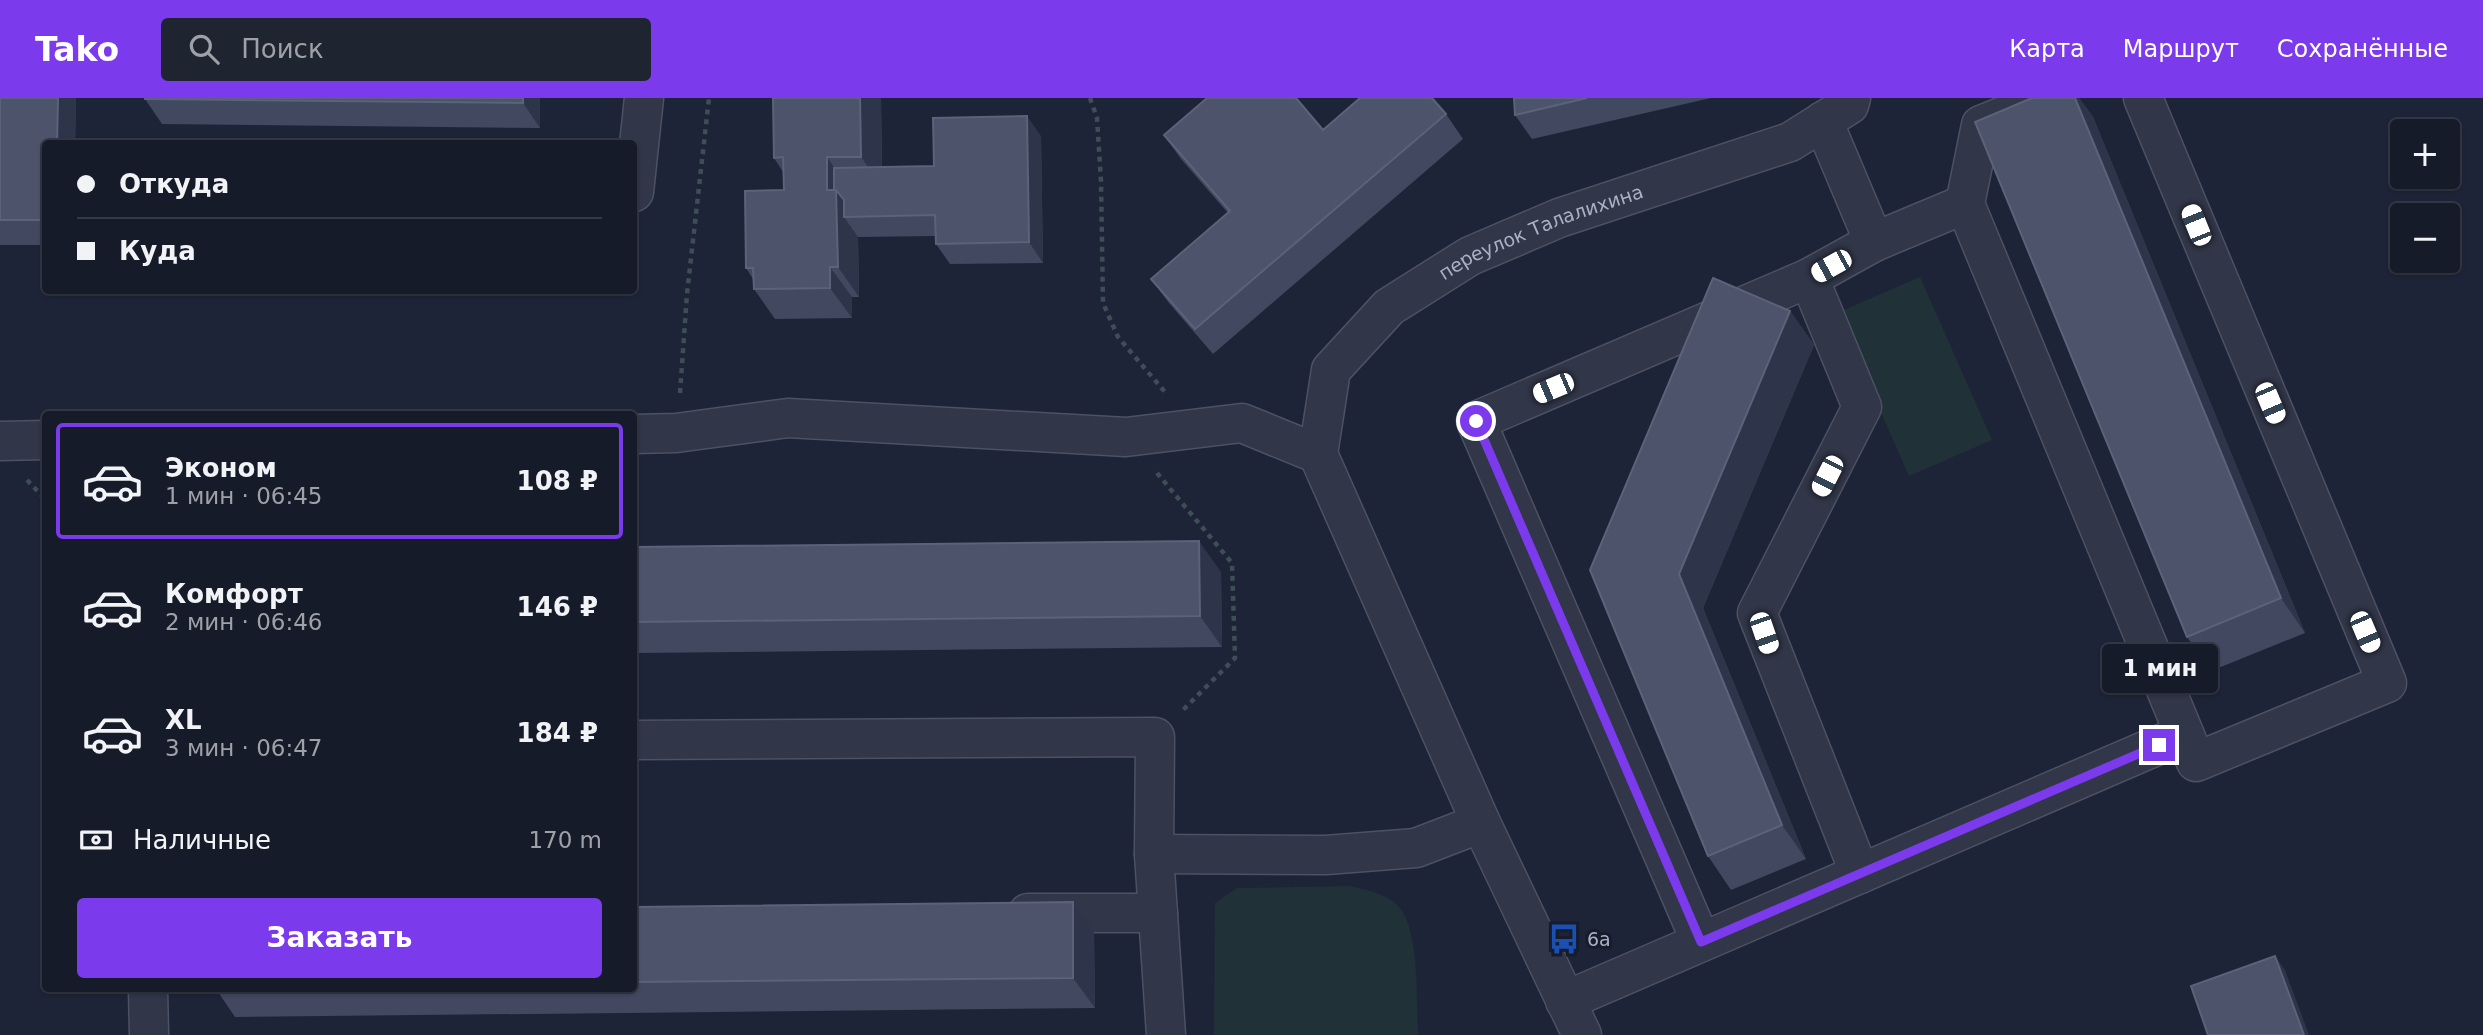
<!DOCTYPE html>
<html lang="ru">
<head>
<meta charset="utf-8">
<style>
  body { margin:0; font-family:"DejaVu Sans",sans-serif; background:#1f2431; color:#f1f3f6; height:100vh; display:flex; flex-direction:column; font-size:26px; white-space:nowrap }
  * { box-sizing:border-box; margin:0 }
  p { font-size:23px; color:#9ea1a8 }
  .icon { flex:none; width:38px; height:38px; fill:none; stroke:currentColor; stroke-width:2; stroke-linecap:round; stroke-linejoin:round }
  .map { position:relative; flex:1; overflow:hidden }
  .sheet { position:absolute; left:42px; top:313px; width:595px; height:581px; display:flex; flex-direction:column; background:#161b29; border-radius:7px; box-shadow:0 2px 5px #0004,0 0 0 2px #353946 }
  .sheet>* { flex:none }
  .banner { position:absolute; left:42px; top:42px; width:595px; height:154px; border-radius:7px; box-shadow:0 2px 5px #0004,0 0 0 2px #353946; display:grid; align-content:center; height:154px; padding:0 35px; background:#161b29 }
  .controls { position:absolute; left:2390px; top:21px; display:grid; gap:14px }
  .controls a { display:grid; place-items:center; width:70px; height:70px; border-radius:7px; background:#161b29; box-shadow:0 2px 5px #0004,0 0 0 2px #353946; font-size:35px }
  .end { position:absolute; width:32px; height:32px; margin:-16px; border:9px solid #7c3aed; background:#fff; box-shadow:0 0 0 4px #fff }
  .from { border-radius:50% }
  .bubble { position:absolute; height:49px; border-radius:7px; background:#161b29; box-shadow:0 2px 5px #0004,0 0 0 2px #353946; font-size:23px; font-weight:700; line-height:49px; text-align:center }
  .car { position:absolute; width:21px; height:42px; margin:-21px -10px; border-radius:9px; box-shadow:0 0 5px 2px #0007; background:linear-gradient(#fff 24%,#345 0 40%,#fff 0 76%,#345 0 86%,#fff 0) }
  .banner b { display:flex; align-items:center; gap:24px; height:66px; font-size:26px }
  .banner b+b { border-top:2px solid #353946 }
  .banner i { width:18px; height:18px; background:#f1f3f6 }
  ul { padding:12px 0 0; list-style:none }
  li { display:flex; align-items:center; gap:21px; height:116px; margin:0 14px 10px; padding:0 21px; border:4px solid transparent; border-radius:7px }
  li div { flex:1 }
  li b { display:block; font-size:26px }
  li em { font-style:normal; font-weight:700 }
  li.current { border-color:#7c3aed }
  li>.icon { width:63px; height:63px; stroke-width:1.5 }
  .pay { display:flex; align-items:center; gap:18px; height:77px; padding:0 35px; font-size:26px }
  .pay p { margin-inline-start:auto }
  .cta { display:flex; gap:14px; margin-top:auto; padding:14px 35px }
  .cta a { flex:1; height:80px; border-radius:7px; background:#7c3aed; color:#fff; font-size:28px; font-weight:700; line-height:80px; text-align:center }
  header { display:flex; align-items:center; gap:42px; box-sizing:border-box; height:98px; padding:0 35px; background:#7c3aed; color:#fff }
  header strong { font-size:33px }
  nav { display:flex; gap:38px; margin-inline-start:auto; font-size:24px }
  .search { width:490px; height:63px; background:#1f2431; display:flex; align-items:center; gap:18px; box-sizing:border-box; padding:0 24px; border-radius:7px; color:#9ea1a8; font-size:26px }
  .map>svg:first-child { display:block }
  .green { fill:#203138 }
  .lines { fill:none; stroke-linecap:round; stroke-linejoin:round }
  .minor-casing { stroke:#4c5163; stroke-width:41 }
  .path { stroke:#3d4e56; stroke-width:4.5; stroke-dasharray:5 5; stroke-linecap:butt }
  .minor { stroke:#313648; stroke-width:38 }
  .wall { fill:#414860 }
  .shaded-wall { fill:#2e354b }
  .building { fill:#4c536b; stroke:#5b6279; stroke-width:2 }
  .route { stroke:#7c3aed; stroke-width:9 }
  .labels { text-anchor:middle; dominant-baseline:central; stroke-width:6; stroke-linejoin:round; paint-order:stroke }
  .street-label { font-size:19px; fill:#abb0c5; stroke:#171c2c }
  .poi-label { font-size:19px; fill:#abb0c5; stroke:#171c2c; text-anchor:start }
</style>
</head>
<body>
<header>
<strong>Tako</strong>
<div class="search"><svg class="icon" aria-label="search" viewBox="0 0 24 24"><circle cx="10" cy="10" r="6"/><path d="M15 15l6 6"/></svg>Поиск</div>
<nav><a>Карта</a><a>Маршрут</a><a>Сохранённые</a></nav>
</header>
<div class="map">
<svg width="2483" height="937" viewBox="0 0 2483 937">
  <rect width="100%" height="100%" fill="#1e2437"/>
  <!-- green -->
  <g class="green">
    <polygon points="1920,179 1992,342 1909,378 1837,215"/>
    <path d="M1349 788C1367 792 1391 796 1402 813 1420 841 1416 904 1418 937H1214L1215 805 1237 790Z"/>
  </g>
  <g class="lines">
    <!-- minor casing -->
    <g class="minor-casing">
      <g id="minor">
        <polyline points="2048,0 1981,27 1965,106 2196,664 2387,585 2143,0"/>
        <polyline points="1823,23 1874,144 1965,106"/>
        <polyline points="634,94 644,0"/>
        <polyline points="634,336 676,335 788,320 1126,339 1242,325 1318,356 1481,725 1582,937"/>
        <polyline points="0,343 46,342"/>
        <path id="s1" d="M1318 356 1331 272 1389 209 1470 158 1559 120 1790 44 1849 7 1851 0"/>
        <polyline points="634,642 1155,639 1154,756 1166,937"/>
        <polyline points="1154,756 1326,757 1416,750 1481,725"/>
        <polyline points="1860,776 1757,515 1862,309 1809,180 1874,144"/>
        <polyline points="1028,815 1158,815"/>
        <polyline points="1701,844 1476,323 1809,180"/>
        <polyline points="148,891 149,937"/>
        <polyline points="1565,903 2184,636"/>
      </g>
    </g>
    <!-- path -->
    <g class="path">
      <polyline points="1090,0 1097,20 1101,83 1103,205 1118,239 1165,294"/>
      <polyline points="680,295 687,196 709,0"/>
      <polyline points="1157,375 1232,465 1235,560 1183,612"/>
      <polyline points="27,382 46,402"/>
    </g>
    <!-- minor -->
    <use href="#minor" class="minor"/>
  </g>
  <!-- wall -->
  <g class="wall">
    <polygon points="0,0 76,0 75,46 46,46 46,147 0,147"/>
    <polygon points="540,0 540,30 162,26 145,1"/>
    <polygon points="773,0 881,0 882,69 934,68 1041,38 1043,165 950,166 936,146 935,138 858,139 859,199 852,199 852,220 775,221 754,191 753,181 746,170 784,92 783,74 774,60"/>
    <polygon points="1514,0 1711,0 1532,41 1515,17"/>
    <polygon points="2032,0 2079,0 2093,19 2305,535 2211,573 2187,539"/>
    <polygon points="1446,16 1463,41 1213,256 1169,205 1151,181 1228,115 1181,61 1164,37 1323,32"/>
    <polygon points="1790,213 1814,247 1703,510 1806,761 1731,792 1708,758 1590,472"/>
    <polygon points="634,449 1221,474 1222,549 634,555"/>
    <polygon points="634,809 1094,835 1095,910 235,919 216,891 634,891"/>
  </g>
  <!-- shaded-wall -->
  <g class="shaded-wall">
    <polygon points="58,0 76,0 75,46 57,46"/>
    <polygon points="523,0 540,0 540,30 523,5"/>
    <polygon points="860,0 881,0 882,89 861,59"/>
    <polygon points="2075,0 2079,0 2093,19 2305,535 2281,500"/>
    <polygon points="1027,18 1041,38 1043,165 1029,144"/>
    <polygon points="827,59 848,90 844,119 858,139 859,199 838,169 827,92"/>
    <polygon points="830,169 852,199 852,220 830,190"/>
    <polygon points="1790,213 1814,247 1703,510 1806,761 1782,727 1679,476"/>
    <polygon points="1199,443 1221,474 1222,549 1200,518"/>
    <polygon points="1073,804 1094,835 1095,910 1073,880"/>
    <polygon points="2275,858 2285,872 2309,937 2304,937"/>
  </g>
  <!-- building -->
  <g class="building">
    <polygon points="0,0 58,0 57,46 46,46 46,122 0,122"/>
    <polygon points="145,0 523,0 523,5 145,1"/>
    <polygon points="773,0 860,0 861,59 827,59 827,92 836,92 838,169 830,169 830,190 754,191 753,170 746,170 745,93 784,92 783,59 774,60"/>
    <polygon points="1207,0 1296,0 1323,32 1360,0 1432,0 1446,16 1195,231 1151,181 1230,113 1164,37"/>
    <polygon points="1514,0 1587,0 1515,17"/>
    <polygon points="2032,0 2075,0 2281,500 2187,539 1975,24"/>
    <polygon points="1027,18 1029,144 936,146 935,117 844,119 844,102 836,92 834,92 834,70 934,68 933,20"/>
    <polygon points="1713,180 1790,213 1679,476 1782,727 1708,758 1590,472"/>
    <polygon points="1199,443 1200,518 634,524 634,449"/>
    <polygon points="1073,804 1073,880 634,884 634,809"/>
    <polygon points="2275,858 2304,937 2208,937 2191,888"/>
  </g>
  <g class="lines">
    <!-- route -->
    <polyline class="route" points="1476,323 1701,844 2159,647"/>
  </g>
  <!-- icons -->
  <defs>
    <g id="bus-bare" transform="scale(2.415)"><path d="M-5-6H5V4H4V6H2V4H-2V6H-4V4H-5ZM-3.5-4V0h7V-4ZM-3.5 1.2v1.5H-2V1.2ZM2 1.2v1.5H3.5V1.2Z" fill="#1a4fb4" stroke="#171c2c" stroke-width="2.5" paint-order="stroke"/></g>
  </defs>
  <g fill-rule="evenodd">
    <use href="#bus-bare" x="1564" y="841"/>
  </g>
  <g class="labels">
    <!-- street labels -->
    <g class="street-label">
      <text stroke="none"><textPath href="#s1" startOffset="341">переулок Талалихина</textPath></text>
    </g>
    <!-- poi labels -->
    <g class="poi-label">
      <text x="1587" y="841">6а</text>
    </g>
  </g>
</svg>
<div class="controls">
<a>+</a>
<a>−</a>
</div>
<i class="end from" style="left:1476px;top:323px"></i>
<i class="end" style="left:2159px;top:647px"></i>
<div class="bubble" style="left:2102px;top:546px;width:116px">1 мин</div>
<i class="car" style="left:2196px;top:127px;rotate:338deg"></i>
<i class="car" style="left:1831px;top:168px;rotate:241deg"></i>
<i class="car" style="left:1553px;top:290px;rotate:247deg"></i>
<i class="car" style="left:2270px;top:305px;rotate:157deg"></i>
<i class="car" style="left:1827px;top:378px;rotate:207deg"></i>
<i class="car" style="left:2365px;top:534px;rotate:157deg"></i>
<i class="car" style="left:1764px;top:535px;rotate:161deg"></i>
<div class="banner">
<b><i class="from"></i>Откуда</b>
<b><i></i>Куда</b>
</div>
<section class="sheet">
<ul>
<li class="current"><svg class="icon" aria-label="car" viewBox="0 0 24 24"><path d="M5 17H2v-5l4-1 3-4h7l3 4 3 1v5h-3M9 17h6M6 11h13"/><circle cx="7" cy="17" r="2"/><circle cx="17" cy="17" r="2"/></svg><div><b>Эконом</b><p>1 мин · 06:45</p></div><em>108 ₽</em></li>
<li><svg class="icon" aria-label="car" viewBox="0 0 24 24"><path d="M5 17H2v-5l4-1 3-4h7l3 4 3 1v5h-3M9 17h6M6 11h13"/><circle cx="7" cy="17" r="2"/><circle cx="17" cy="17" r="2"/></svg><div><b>Комфорт</b><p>2 мин · 06:46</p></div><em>146 ₽</em></li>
<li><svg class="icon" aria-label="car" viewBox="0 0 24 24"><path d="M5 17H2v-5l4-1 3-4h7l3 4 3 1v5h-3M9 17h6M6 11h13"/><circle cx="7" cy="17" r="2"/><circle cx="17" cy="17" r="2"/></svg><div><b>XL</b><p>3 мин · 06:47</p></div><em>184 ₽</em></li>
</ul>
<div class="pay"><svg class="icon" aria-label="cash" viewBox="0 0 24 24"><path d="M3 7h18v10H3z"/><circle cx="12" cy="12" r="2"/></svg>Наличные<p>170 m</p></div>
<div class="cta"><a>Заказать</a></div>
</section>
</div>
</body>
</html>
